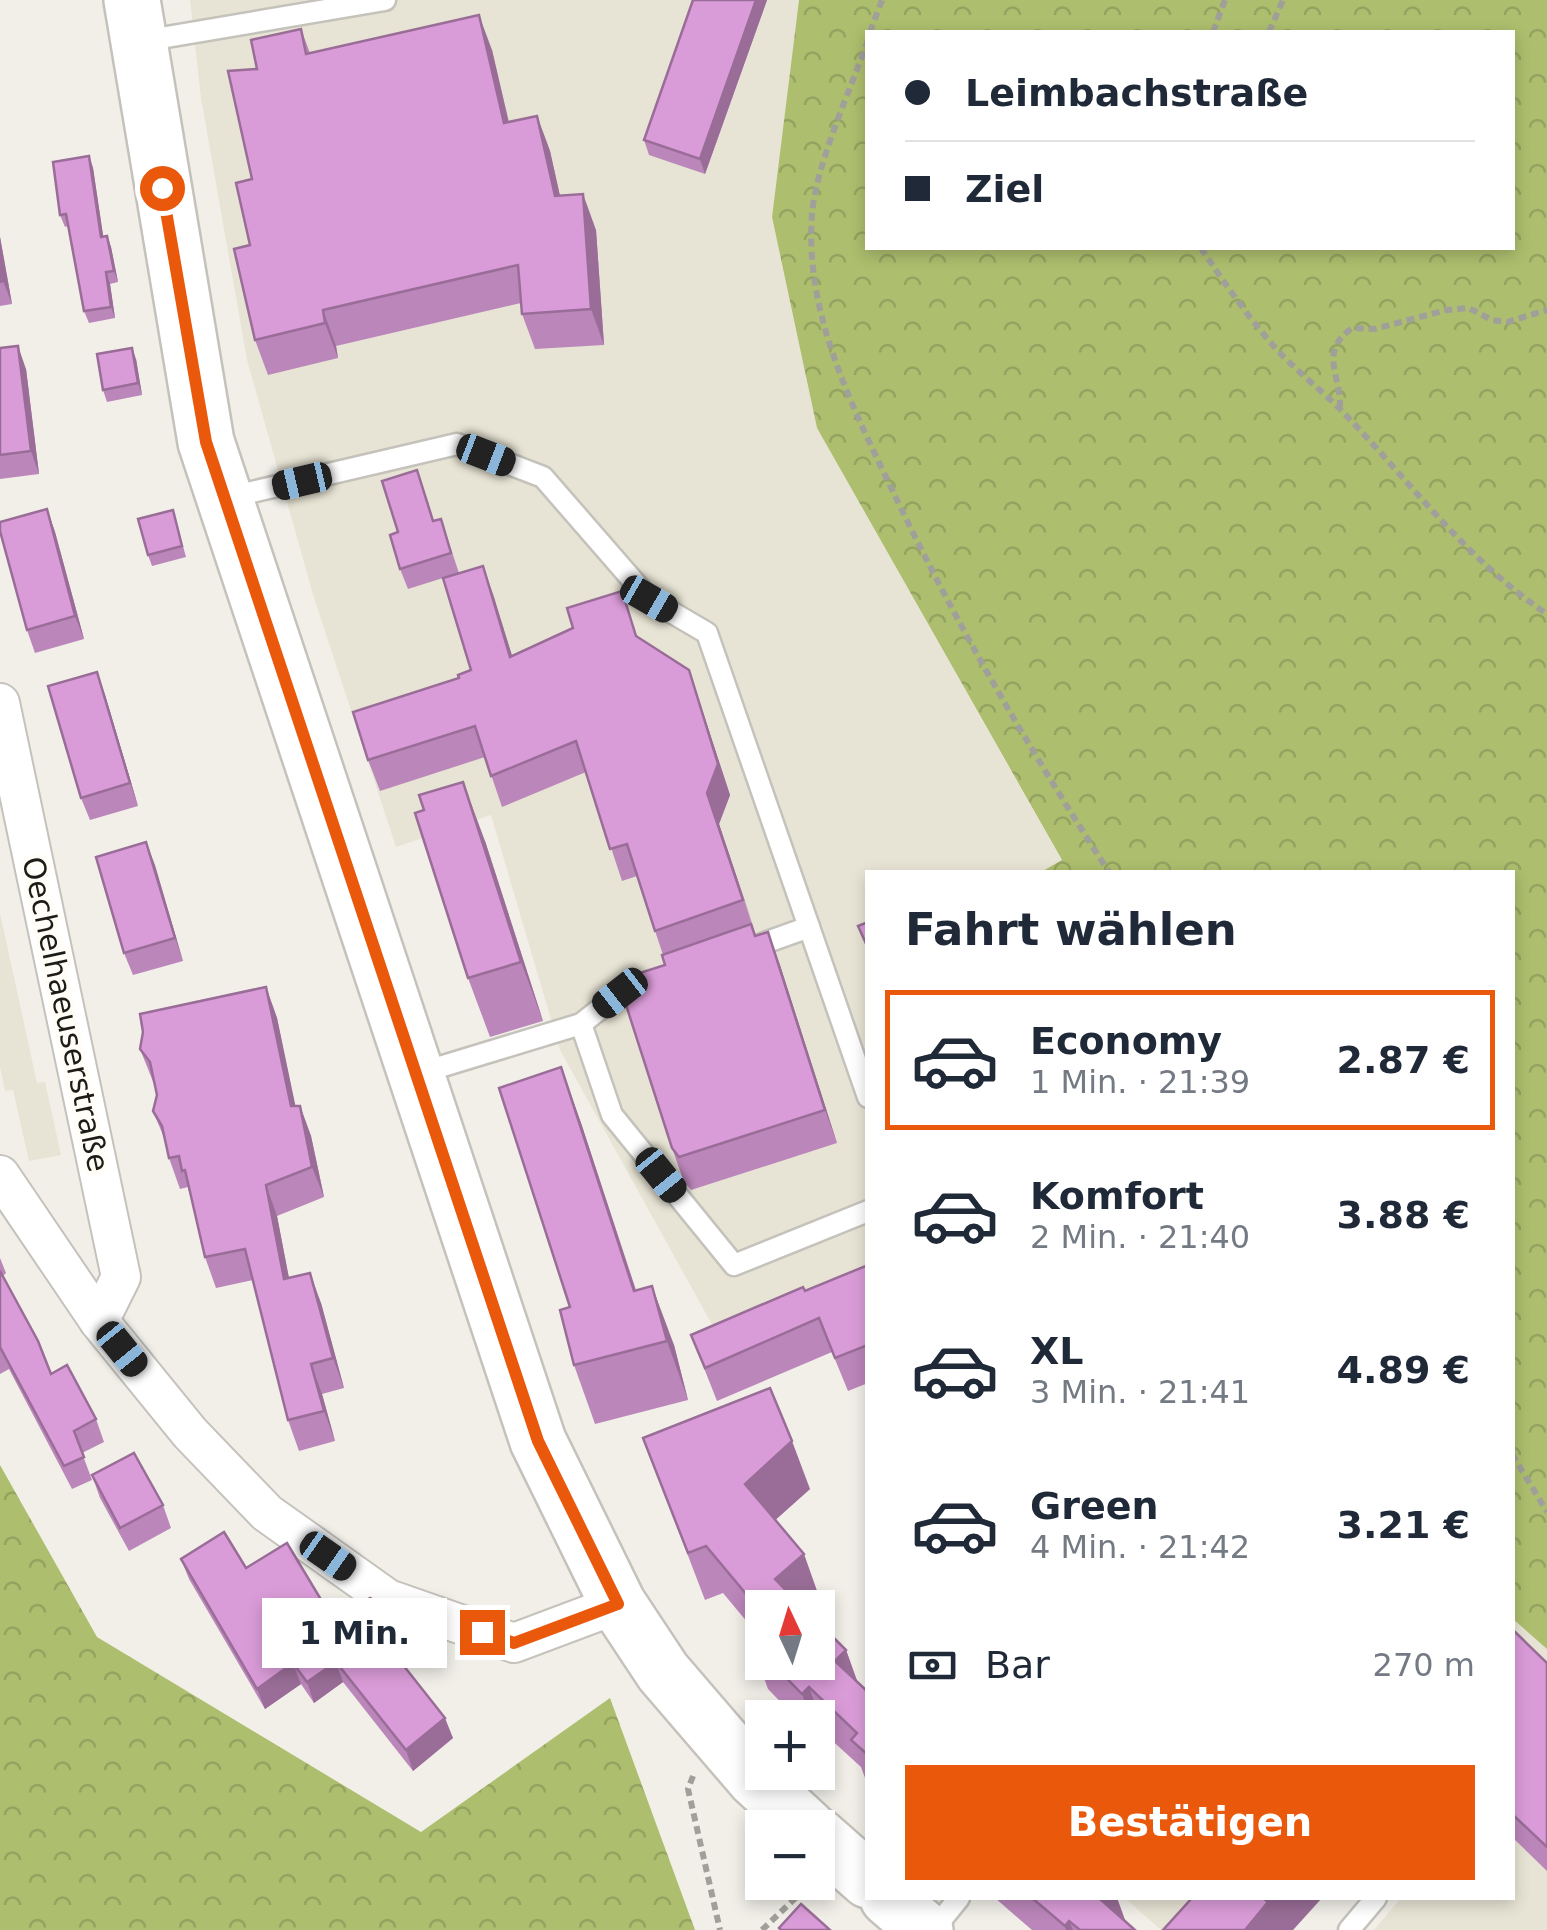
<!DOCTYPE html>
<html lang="de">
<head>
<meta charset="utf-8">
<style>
  body { margin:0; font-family:"DejaVu Sans",sans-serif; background:#f6f6f7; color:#1f2937; height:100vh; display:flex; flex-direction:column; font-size:38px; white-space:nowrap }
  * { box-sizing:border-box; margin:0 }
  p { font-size:32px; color:#747a83 }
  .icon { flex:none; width:55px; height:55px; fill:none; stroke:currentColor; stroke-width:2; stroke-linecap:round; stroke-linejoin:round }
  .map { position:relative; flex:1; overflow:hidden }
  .details { position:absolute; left:865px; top:870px; width:650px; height:1030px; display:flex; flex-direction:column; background:#fff; border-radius:0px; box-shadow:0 5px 15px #0003 }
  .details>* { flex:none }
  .guide { position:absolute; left:865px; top:30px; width:650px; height:220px; border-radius:0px; box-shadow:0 5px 15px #0003; display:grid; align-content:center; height:220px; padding:0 40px; background:#fff }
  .needle { width:65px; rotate:356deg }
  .tools { position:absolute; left:745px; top:1590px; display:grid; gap:20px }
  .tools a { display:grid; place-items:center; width:90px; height:90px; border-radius:0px; background:#fff; box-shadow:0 5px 15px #0003; font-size:50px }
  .end { position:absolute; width:45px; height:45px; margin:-22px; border:12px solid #ea580c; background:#fff; box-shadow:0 0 0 5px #fff }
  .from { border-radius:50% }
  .bubble { position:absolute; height:70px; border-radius:0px; background:#fff; box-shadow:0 5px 15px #0003; font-size:32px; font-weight:700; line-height:70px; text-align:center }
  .car { position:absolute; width:30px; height:60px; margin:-30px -15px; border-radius:12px; box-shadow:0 0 8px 2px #0007; background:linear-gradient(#222 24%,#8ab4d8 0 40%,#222 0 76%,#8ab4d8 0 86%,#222 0) }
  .guide b { display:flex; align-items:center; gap:35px; height:95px; font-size:38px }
  .guide b+b { border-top:2px solid #e0e1e3 }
  .guide i { width:25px; height:25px; background:#1f2937 }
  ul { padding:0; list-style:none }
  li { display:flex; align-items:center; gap:30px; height:140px; margin:0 20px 15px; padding:0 20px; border:5px solid transparent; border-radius:0px }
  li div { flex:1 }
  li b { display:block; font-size:38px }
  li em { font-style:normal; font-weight:700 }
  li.active { border-color:#ea580c }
  li>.icon { width:90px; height:90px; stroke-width:1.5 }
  h2 { padding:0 40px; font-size:45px; line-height:120px }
  .pay { display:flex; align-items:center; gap:25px; height:110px; padding:0 40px; font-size:38px }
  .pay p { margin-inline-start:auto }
  .primary-button { display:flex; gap:20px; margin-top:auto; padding:20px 40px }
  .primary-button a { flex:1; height:115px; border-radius:0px; background:#ea580c; color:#fff; font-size:40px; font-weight:700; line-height:115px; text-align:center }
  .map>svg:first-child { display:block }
  .built { fill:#e8e4d5 }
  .forest { fill:url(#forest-crowns); fill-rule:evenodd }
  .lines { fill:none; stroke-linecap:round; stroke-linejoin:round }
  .lane-casing { stroke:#c4c2bb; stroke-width:25 }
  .street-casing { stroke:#c4c2bb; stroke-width:42 }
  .secondary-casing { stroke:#c4c2bb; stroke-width:60 }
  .path { stroke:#a09f9a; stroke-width:6; stroke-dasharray:8 5; stroke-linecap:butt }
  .lane { stroke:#fff; stroke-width:20 }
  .street { stroke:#fff; stroke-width:38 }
  .secondary { stroke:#fff; stroke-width:55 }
  .wall { fill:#bb86ba }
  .shaded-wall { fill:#996d97 }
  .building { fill:#da9cd8; stroke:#996d97; stroke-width:2.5 }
  .route { stroke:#ea580c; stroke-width:12 }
  .labels { text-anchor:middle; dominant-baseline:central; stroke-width:9; stroke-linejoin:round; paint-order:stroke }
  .street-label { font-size:30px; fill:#1b1b18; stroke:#fffdf5 }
</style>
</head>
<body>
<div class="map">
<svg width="1547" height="1930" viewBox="0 0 1547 1930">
  <defs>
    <pattern id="forest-crowns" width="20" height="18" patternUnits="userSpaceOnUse" patternTransform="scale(2.5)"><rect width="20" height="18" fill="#adbe6e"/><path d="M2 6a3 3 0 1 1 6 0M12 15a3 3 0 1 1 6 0" fill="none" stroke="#94a35f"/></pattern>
  </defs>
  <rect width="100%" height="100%" fill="#f1efe8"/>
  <!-- built -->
  <g class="built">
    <polygon points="190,0 799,0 772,217 817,428 1062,861 1041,872 868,872 867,1301 730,1357 560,1050 491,815 396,847 314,598 247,360 201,98"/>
    <polygon points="0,913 37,1083 45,1082 61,1155 29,1161 13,1090 5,1091 0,1067"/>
    <polygon points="1513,1618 1547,1649 1547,1930 1374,1930 1401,1898 1512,1898"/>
    <polygon points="1125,1898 1198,1898 1168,1930 1161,1930"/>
  </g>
  <!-- forest -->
  <g class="forest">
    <path d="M799 0H1547V1649L1512 1618V872H1041L1062 860 817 428 772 217ZM868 32H1512V248H868Z"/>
    <polygon points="0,1465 97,1637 421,1832 610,1698 695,1930 0,1930"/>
  </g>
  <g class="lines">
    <!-- lane casing -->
    <g class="lane-casing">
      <g id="lane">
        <polyline points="143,41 385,0"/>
        <polyline points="226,498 457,444 543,477 649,599 707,633 868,1097"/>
        <polyline points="745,950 809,927"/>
        <polyline points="581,1024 612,1115 734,1265 868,1211"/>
        <polyline points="420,1073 581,1024 620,993 647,984"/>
        <polyline points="933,1930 959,1898"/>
        <polyline points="1349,1930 1376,1898"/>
      </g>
    </g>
    <!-- street casing -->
    <g class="street-casing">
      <g id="street">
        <polyline points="0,703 121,1277 99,1321"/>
        <polyline points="0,1175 99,1321 190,1433 267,1513 388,1599 514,1643 618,1604"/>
      </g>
    </g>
    <!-- secondary casing -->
    <g class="secondary-casing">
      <g id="secondary">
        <polyline points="132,0 206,442 538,1441 618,1604 663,1672 755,1779 808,1828"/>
        <polyline points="818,1836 868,1880"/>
        <polyline points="888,1898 925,1930"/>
      </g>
    </g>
    <!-- path -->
    <g class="path">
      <polyline points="870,32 882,0"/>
      <polyline points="1213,32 1225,0"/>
      <polyline points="1269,32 1283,0"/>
      <path d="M868 40C851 88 816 165 812 214 804 316 855 412 898 502 960 631 1031 752 1109 872"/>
      <path d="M1201 248C1225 284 1250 320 1279 352 1298 372 1321 390 1341 410 1409 480 1465 559 1547 614"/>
      <path d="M1340 408C1341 373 1318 353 1352 328L1374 329 1447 310 1469 308 1492 320 1507 322 1547 310"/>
      <polyline points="1512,1454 1547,1512"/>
      <polyline points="693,1776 688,1789 720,1930"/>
      <polyline points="762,1930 808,1886"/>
    </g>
    <!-- lane -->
    <use href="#lane" class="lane"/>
    <!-- street -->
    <use href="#street" class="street"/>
    <!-- secondary -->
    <use href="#secondary" class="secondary"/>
  </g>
  <!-- wall -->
  <g class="wall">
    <polygon points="693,0 767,0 705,174 649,155 644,140"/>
    <polygon points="301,29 310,53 492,50 509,122 537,116 550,151 560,196 596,230 604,345 535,349 522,314 521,303 336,346 338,358 268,375 255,340 250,245 257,69"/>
    <polygon points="89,156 93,168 103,236 107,236 111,247 118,282 110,284 115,318 89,323 84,311 68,226 65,227 60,215"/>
    <polygon points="0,237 12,304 0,306"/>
    <polygon points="0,348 26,369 39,474 0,479"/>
    <polygon points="136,359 142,395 107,402 103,390"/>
    <polygon points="424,490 434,521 441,519 459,573 483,566 512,656 638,637 689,670 730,795 719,824 756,936 768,932 837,1143 691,1190 684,1182 672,1148 665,965 663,955 637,876 622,881 586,772 502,807 485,757 380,791 368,760 459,678 471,670 443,578 408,589 400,569 398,532"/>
    <polygon points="47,509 55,532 84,639 35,653 27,630"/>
    <polygon points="173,510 186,557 152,566 148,555"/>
    <polygon points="105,695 138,806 90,820 81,798"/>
    <polygon points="424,810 485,841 543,1021 490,1037 468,978"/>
    <polygon points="146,842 183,961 133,975 124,953"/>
    <polygon points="266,987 277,1018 295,1106 300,1106 311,1136 324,1197 277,1216 289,1278 321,1303 344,1388 322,1394 335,1441 299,1451 288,1420 253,1280 216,1288 205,1257 188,1187 180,1189 169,1158 167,1145 153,1111 157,1095 154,1084 140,1049"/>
    <polygon points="561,1067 582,1126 636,1290 674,1345 688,1400 595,1424 574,1365"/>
    <polygon points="0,1258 6,1273 3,1276 51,1374 96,1419 104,1442 82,1453 92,1480 72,1489 9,1369 0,1374"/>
    <polygon points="868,1265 868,1383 848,1391 832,1352 717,1401 691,1335"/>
    <polygon points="643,1438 810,1489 775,1520 821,1602 762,1608 762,1662 818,1662 846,1650 858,1683 868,1692 868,1786 861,1767 826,1735 820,1741 818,1739 818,1718 796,1718 768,1689 751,1642 758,1635 723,1593 705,1600"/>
    <polygon points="92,1475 163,1505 171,1528 129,1551 100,1498"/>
    <polygon points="181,1559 246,1568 335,1623 394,1627 402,1648 394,1653 453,1738 413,1771 343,1682 314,1703 301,1684 265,1709 189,1579"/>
    <polygon points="1512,1629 1547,1663 1547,1871 1512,1837"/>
    <polygon points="995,1898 1117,1898 1126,1923 1135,1930 1032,1930"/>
  </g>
  <!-- shaded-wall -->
  <g class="shaded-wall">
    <polygon points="756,0 767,0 705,174 700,159"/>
    <polygon points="479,15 492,50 517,159 504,123"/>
    <polygon points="537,116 550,151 568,232 555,196"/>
    <polygon points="89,156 93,168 105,248 101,237"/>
    <polygon points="583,194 596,230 604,345 591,309"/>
    <polygon points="107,236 111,247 118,282 114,271"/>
    <polygon points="0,237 12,304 3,281 0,262"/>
    <polygon points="106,272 110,284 115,318 111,307"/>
    <polygon points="323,310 336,346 338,358 325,323"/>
    <polygon points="18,346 26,369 39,474 31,451"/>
    <polygon points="132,348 136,359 142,395 138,383"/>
    <polygon points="47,509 55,532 84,639 75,616"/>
    <polygon points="483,566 494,597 522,688 510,657"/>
    <polygon points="689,670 730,795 719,824 755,931 707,793"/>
    <polygon points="97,672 105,695 138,806 130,783"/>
    <polygon points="463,782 485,841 543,1021 521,962"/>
    <polygon points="146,842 155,865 183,961 175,938"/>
    <polygon points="768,932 780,965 837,1143 825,1110"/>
    <polygon points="266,987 277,1018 302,1137 291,1106"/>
    <polygon points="561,1067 582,1126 655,1350 634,1291"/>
    <polygon points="300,1106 311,1136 324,1197 312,1167"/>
    <polygon points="266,1185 277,1216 295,1310 284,1279"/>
    <polygon points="310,1273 321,1303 344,1388 333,1358"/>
    <polygon points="652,1286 674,1345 688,1400 667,1341"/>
    <polygon points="311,1364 322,1394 335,1441 324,1411"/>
    <polygon points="792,1441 810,1489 762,1532 745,1484"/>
    <polygon points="804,1554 821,1602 814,1608 785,1608 775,1579"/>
    <polygon points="394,1627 402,1648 388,1658 381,1637"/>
    <polygon points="846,1650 863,1698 835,1661"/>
    <polygon points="336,1662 343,1682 314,1703 307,1682"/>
    <polygon points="293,1663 301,1684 265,1709 257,1689"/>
    <polygon points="809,1687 826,1735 820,1741 818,1735 818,1718 811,1718 802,1694"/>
    <polygon points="445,1718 453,1738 413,1771 406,1750"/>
    <polygon points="1095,1898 1117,1898 1126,1923"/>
    <polygon points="1263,1898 1322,1898 1293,1930 1245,1930"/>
    <polygon points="1069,1921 1073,1930 1066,1930 1065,1926"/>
  </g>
  <!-- building -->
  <g class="building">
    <polygon points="693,0 756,0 700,159 644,140"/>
    <polygon points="479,15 504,123 537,116 555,196 583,194 591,309 522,314 518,265 323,310 325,323 255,340 234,249 250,245 236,183 252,179 228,71 257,69 251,40 301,29 306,54"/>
    <polygon points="89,156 101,237 107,236 114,271 106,272 111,307 84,311 66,214 60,215 53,162"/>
    <polygon points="0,262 3,281 0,282"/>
    <polygon points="18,346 31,451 0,455 0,348"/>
    <polygon points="132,348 138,383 103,390 97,354"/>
    <polygon points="417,470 433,521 441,519 451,553 400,569 390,535 398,532 382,481"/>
    <polygon points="47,509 75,616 27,630 0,531 0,522"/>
    <polygon points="173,510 182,546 148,555 138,519"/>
    <polygon points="483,566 510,657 573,628 567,608 622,591 636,636 689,670 718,764 707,793 743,900 655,931 627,844 610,849 576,741 491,776 475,726 368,760 353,712 459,678 458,675 471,670 443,578"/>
    <polygon points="97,672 130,783 81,798 48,686"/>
    <polygon points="463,782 521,962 468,978 415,813 424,810 419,795"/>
    <polygon points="146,842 175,938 124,953 96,857"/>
    <polygon points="868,922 868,948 858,926"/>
    <polygon points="751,924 755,936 768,932 825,1110 679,1157 672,1148 618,980 665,965 662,955"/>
    <polygon points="266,987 291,1106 300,1106 312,1167 266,1185 284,1279 310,1273 333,1358 311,1364 324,1411 288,1420 245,1249 205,1257 185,1170 182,1171 179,1156 169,1158 162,1126 153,1111 157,1095 150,1062 140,1049 143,1032 140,1014"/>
    <polygon points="561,1067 634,1291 652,1286 667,1341 574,1365 560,1310 570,1307 499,1088"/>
    <polygon points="868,1265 868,1345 835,1358 819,1318 705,1368 691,1335 803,1287 805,1291"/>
    <polygon points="0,1271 38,1341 51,1374 67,1365 96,1419 74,1431 84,1457 64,1466 0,1347"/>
    <polygon points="770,1388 792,1441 745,1484 804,1554 775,1579 803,1608 762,1608 762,1613 706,1546 688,1553 643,1438"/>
    <polygon points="134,1453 163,1505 120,1528 92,1475"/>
    <polygon points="224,1532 246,1568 287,1543 335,1623 370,1598 374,1600 394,1627 381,1637 445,1718 406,1750 336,1662 307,1682 293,1663 257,1689 181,1559"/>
    <polygon points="818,1622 846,1650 835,1661 868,1692 868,1755 851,1740 857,1733 809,1687 802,1694 771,1662 818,1662"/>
    <polygon points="1512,1629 1547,1663 1547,1847 1512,1814"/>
    <polygon points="762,1631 762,1653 751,1642"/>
    <polygon points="1032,1898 1099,1898 1135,1930 1080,1930 1069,1921 1065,1926"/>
    <polygon points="1192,1898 1263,1898 1268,1902 1245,1930 1163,1930"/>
    <polygon points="801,1904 830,1930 781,1930 779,1928"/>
  </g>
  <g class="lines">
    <!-- route -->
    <polyline class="route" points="162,188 206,442 538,1441 618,1604 514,1643 482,1632"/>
  </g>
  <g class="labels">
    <!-- street labels -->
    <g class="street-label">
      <text transform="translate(66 1014) rotate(78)">Oechelhaeuserstraße</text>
    </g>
  </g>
</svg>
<div class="tools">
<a><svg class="needle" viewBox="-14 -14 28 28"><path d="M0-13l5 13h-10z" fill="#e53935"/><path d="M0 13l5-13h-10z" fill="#747a83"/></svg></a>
<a>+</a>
<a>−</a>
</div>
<i class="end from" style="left:162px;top:188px"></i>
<i class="end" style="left:482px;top:1632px"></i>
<div class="bubble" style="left:262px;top:1598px;width:185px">1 Min.</div>
<i class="car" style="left:486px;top:455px;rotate:111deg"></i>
<i class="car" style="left:302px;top:481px;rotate:257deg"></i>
<i class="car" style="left:649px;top:599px;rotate:120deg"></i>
<i class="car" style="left:620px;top:993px;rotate:232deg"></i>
<i class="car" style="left:661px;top:1175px;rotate:141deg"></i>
<i class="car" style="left:122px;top:1349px;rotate:141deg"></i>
<i class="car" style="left:328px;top:1556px;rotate:125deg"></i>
<div class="guide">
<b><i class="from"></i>Leimbachstraße</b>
<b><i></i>Ziel</b>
</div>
<section class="details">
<h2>Fahrt wählen</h2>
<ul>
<li class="active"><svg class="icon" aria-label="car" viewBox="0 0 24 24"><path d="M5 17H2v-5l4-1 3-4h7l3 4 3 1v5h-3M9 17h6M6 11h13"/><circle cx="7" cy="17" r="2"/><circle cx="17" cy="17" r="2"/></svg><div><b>Economy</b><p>1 Min. · 21:39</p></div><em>2.87 €</em></li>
<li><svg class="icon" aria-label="car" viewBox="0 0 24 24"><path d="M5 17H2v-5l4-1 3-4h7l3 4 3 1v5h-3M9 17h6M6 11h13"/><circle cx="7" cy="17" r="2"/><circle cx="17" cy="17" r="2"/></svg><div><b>Komfort</b><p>2 Min. · 21:40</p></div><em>3.88 €</em></li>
<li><svg class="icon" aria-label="car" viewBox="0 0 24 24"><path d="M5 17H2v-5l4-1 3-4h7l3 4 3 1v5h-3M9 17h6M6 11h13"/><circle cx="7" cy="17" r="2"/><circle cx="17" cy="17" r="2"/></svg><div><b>XL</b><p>3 Min. · 21:41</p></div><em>4.89 €</em></li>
<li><svg class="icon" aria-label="car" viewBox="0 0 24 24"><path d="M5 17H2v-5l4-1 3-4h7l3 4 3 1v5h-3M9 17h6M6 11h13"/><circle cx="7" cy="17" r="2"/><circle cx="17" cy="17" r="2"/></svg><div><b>Green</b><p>4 Min. · 21:42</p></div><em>3.21 €</em></li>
</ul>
<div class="pay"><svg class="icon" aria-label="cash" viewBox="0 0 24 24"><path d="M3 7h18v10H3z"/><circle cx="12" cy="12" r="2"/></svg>Bar<p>270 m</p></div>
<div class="primary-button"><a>Bestätigen</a></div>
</section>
</div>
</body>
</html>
